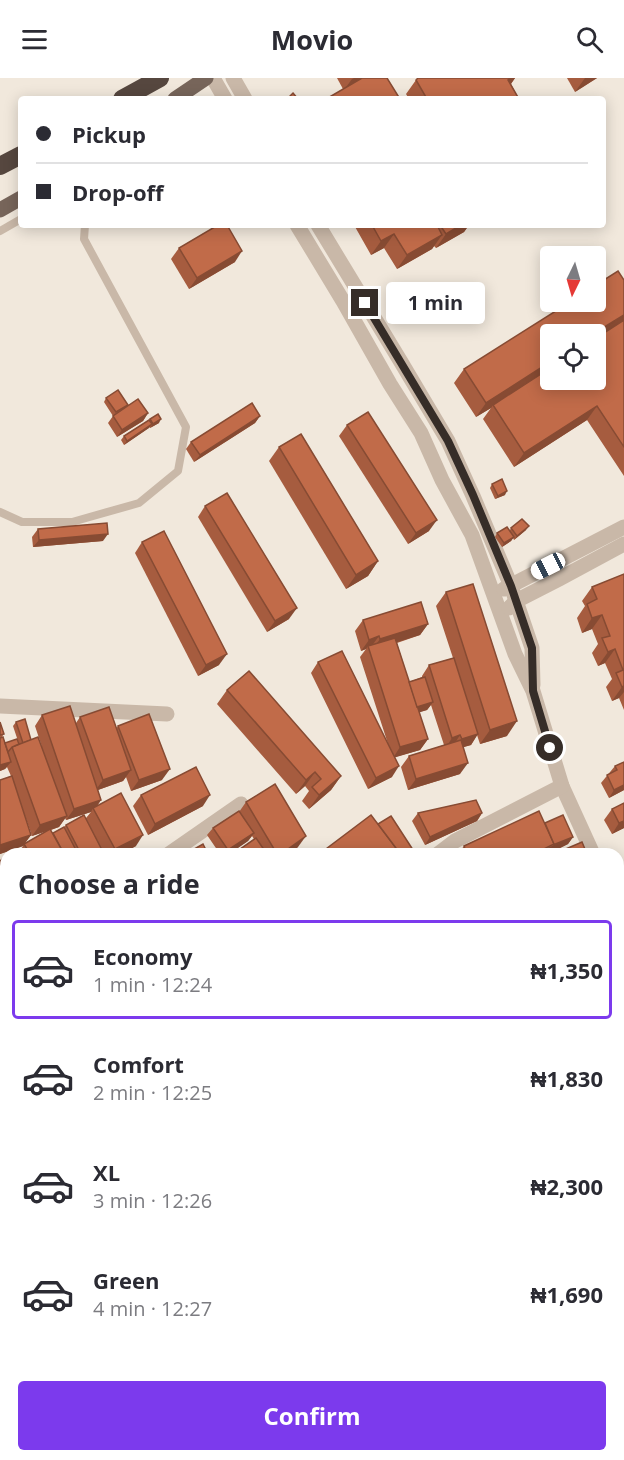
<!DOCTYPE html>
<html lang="en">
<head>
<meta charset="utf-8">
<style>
  body { margin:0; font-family:"Open Sans",sans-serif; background:#f2f2f3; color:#2b2b33; height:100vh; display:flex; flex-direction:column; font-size:22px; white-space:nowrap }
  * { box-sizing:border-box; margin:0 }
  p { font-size:20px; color:#7c7c81 }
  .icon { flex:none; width:33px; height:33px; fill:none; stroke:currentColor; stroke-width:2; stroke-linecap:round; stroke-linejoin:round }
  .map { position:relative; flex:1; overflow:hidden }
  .drawer { position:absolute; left:0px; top:770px; width:624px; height:614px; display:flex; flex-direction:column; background:#fff; border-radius:18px 18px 0 0; box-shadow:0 3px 15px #0003 }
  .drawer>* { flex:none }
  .top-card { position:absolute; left:18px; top:18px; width:588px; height:132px; border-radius:6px; box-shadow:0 3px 15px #0003; display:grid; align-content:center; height:132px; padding:0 18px; background:#fff }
  .needle { width:39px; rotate:185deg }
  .tools { position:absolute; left:540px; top:168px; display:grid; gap:12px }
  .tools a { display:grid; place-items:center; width:66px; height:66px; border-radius:6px; background:#fff; box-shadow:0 3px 15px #0003; font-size:30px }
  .end { position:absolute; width:27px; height:27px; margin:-14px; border:8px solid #362d28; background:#fff; box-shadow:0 0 0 3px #fff }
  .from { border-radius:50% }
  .bubble { position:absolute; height:42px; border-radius:6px; background:#fff; box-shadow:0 3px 15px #0003; font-size:20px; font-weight:700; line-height:42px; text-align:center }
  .car { position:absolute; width:18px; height:36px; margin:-18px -9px; border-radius:8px; box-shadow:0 0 4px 2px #0007; background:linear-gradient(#fff 24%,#345 0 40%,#fff 0 76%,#345 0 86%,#fff 0) }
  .top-card b { display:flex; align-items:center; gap:21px; height:57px; font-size:22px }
  .top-card b+b { border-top:2px solid #e1e1e2 }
  .top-card i { width:15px; height:15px; background:#2b2b33 }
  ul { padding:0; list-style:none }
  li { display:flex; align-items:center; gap:18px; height:99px; margin:0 12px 9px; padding:0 6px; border:3px solid transparent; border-radius:6px }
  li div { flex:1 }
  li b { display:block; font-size:22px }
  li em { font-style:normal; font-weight:700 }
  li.current { border-color:#7c3aed }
  li>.icon { width:54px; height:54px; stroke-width:1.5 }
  h2 { padding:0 18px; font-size:27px; line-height:72px }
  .action { display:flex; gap:12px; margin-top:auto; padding:12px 18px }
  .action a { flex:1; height:69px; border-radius:6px; background:#7c3aed; color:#fff; font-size:24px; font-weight:700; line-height:69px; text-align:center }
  header { display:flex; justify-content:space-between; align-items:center; height:78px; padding:0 18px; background:#fff; font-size:27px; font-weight:700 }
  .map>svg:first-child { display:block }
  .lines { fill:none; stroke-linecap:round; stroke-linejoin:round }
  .lane { stroke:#c9b8a8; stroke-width:8 }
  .street { stroke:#c9b8a8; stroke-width:15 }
  .primary { stroke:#77655a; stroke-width:15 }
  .highway { stroke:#56473f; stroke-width:18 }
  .wall { fill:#a65c3f; fill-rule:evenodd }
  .shaded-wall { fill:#874b33 }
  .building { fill:#c16b49; stroke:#874b33; stroke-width:1.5 }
  .route { stroke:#362d28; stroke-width:8 }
</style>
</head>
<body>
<header><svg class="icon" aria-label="menu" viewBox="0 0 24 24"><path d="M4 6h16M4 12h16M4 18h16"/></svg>Movio<svg class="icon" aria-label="search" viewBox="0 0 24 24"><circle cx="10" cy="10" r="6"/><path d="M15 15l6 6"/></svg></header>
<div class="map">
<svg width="624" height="1382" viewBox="0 0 624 1382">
  <rect width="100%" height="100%" fill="#f1e8dc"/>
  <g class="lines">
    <!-- lane -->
    <g class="lane">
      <polyline points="0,153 21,141"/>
      <polyline points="0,434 22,444 72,444 139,425 178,393 186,349 84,161 85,147"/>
    </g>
    <!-- street -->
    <g class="street">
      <polyline points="213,0 225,21"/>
      <polyline points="233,0 245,21"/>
      <polyline points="297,147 343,223 390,306 421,355 442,402 472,457 515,576 533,613 562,708 593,776"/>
      <polyline points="318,147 401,284 448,363 473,418 511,508 532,570 533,607"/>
      <polyline points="504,511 624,449"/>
      <polyline points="509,530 516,523 559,501 624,466"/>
      <polyline points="0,628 167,636"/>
      <polyline points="169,776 241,726"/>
      <polyline points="438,776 455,763 562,708"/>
      <polyline points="618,831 624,844"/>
      <polyline points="0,909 6,903"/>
      <polyline points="618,1094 624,1086"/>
      <polyline points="0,1115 6,1121"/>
      <polyline points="0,1304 6,1309"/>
      <polyline points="100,1377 107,1382"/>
      <polyline points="332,1377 339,1382"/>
      <polyline points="479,1377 484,1382"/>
      <polyline points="123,1382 126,1377"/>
      <polyline points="349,1382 355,1377"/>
    </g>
    <!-- primary -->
    <g class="primary">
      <polyline points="175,21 206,0"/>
      <polyline points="0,132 21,120"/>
    </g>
    <!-- highway -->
    <g class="highway">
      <polyline points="122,21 160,0"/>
      <polyline points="0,88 21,77"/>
    </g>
  </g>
  <!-- wall -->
  <g class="wall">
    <polygon points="337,0 387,0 343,11"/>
    <polygon points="418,0 515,0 511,6 519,21 409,21 406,16 416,2"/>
    <polygon points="567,0 597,0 575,14"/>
    <polygon points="354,147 469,147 464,154 436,170 434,168 432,171 397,191 384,170 371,177"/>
    <polygon points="179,170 235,184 189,211 171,181"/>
    <polygon points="624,202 624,398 587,342 514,389 483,341 491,330 476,339 454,305 464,291"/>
    <polygon points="106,320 128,327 125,330 148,335 143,343 117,359 108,345 113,338 104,324"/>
    <polygon points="260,338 255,345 194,384 186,371 191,364"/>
    <polygon points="150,341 159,345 150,350 150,349 124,367 121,362 124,358"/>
    <polygon points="347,347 429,453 408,466 339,358"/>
    <polygon points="279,369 378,483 368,498 346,511 269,383"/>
    <polygon points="492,406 505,417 495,421 490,410"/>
    <polygon points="205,428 289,541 267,554 198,439"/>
    <polygon points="511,450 526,452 514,462 513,460 511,463 502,469 495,459 497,455 510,452"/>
    <polygon points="38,451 103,463 33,469 32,459"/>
    <polygon points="142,464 219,587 198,598 135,475"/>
    <polygon points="624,496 624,632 619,620 612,623 606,609 612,601 605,585 598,588 592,575 598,566 592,551 582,555 577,540 585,528 582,523 592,509"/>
    <polygon points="446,514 507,658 480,666 477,657 471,667 463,669 460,696 408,712 401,689 409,678 444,667 431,627 427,632 419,634 428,661 420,672 395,679 392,699 368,711 311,595 318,584 388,666 360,579 366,571 361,573 355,553 363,542 428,546 420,557 397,565 409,604 422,599 422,598 429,587 453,580 436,528"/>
    <polygon points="227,612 341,698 331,712 309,731 302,723 309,713 305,708 296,716 217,626"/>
    <path d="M42 637 76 645 80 639 116 651 118 648 162 702 131 713 126 699 123 703 98 712 101 722 97 728 136 768 121 776H18L23 768 0 776V702L11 698 7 689 5 691 0 693V644L4 656 1 660 5 665 19 666 13 648 16 644 31 662 42 669 35 648ZM91 734 86 740 66 747 64 749 53 755 51 752 59 749 65 740 66 742ZM24 735 32 758 49 752 25 765 31 757Z"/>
    <polygon points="624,684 624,712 609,720 601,705 615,688"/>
    <polygon points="141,717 203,728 148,757 133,728"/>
    <polygon points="246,724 298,769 289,776 233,776 254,761 252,758 248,763 229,776 220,776 207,757 213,750 239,734"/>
    <polygon points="612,731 624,750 612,756 604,742"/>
    <polygon points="418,735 482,735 477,743 425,767 412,743"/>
    <polygon points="545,745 573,759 568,766 548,776 458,776 464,768"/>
    <polygon points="6,778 6,865 0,870 0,783"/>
    <polygon points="6,915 6,933 0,927 0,923"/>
    <polygon points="0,933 6,939 6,1010 0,1016"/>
    <polygon points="618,982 622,986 624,983 624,1063 618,1069"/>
    <polygon points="6,1064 6,1103 0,1097 0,1070"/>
    <polygon points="618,1127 624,1130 624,1238 619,1243"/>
    <polygon points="6,1153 6,1242 5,1242 1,1239 0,1241 0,1160"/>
    <polygon points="6,1246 6,1281 0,1277 0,1254"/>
    <polygon points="624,1262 624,1287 618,1277 618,1267 620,1265"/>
    <polygon points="147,1377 219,1377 215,1382 143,1382"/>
    <polygon points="225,1377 302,1377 299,1382 221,1382"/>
    <polygon points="416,1377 471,1377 470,1382 420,1382"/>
    <polygon points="505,1377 579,1377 574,1382 509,1382"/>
  </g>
  <!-- shaded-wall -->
  <g class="shaded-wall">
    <polygon points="354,0 365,0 344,12 352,1"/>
    <polygon points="511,0 515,0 507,11 508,2"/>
    <polygon points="585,0 597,0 575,14"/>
    <polygon points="461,147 469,147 464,154 436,170 446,156"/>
    <polygon points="394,156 384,170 371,177 381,163"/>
    <polygon points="442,157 432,171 397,191 407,177"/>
    <polygon points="242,173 235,184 189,211 197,200"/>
    <polygon points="624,237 624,244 596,263 596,256 593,256"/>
    <polygon points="550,284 550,292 493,327 491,330 476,339 486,325"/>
    <polygon points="597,328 587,342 514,389 524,375"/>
    <polygon points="148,335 143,343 117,359 122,352"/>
    <polygon points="260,338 255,345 194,384 200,377"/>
    <polygon points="161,341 159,345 150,350 153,346"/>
    <polygon points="152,346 149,350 124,367 127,363"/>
    <polygon points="507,413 505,417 495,421 498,418"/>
    <polygon points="437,442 429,453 408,466 416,455"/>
    <polygon points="529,448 526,452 514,462 517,458"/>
    <polygon points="108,456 103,463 33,469 39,462"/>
    <polygon points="514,459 511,463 502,469 504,465"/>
    <polygon points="378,483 368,498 346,511 356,497"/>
    <polygon points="297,530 289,541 267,554 275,543"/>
    <polygon points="602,537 592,551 582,555 592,540"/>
    <polygon points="428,546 420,557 372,572 380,561"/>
    <polygon points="379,558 371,569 368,568 366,571 361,573 369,562"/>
    <polygon points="615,571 605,585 598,588 608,574"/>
    <polygon points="227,576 219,587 198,598 206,587"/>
    <polygon points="624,608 624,614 619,620 612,623 622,609"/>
    <polygon points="433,624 427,632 411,637 416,629"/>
    <polygon points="517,643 507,658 480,666 490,652"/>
    <polygon points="478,656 471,667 454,672 462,661"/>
    <polygon points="460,657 453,668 445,671 452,660"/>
    <polygon points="428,661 420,672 393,680 400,669"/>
    <polygon points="11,684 5,691 0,693 0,687"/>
    <polygon points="468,685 460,696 408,712 416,701"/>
    <polygon points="399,688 392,699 368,711 376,700"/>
    <polygon points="170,691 162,702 131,713 139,702"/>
    <polygon points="131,692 123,703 95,713 103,702"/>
    <polygon points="315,694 305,708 296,716 306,702"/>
    <polygon points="341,698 331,712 309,731 319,717"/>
    <polygon points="624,707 624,712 609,720 614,712"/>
    <polygon points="210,717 203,728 148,757 155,746"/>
    <polygon points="101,722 94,732 93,730 91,734 66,742 74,731"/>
    <polygon points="482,735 477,743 425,767 430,759"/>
    <polygon points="67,738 59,749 32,758 40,747"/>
    <polygon points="624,743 624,750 612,756 619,745"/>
    <polygon points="254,755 248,763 229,776 226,776 228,772"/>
    <polygon points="31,757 23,768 0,776 0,767"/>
    <polygon points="143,757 136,768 121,776 112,776 115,771"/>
    <polygon points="306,758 298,769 289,776 281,776"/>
    <polygon points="573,759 568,766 548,776 534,776"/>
    <polygon points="6,860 6,865 0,870 0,866"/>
    <polygon points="624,918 624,923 618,928 618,923"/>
    <polygon points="624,967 624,971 618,976 618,972"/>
    <polygon points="6,1007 6,1010 0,1016 0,1013"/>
    <polygon points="624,1335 624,1342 618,1345 618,1339"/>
    <polygon points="574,1377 579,1377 574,1382 569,1382"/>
  </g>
  <!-- building -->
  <g class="building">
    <polygon points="362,0 387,0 400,21 326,21"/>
    <polygon points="418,0 511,0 508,2 519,21 427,21 416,2"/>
    <polygon points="293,15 298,21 287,21"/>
    <polygon points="218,147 227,147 242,173 197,200 179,170"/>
    <polygon points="372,147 437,147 442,157 407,177 394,156 381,163"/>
    <polygon points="440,147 461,147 446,156"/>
    <polygon points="618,193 624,202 624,237 593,256 550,256 550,284 486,325 464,291 570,224 596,224 596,207"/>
    <polygon points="624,242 624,369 597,328 524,375 493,327 550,290 550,302 596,302 596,260"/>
    <polygon points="118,312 128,327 116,334 106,320"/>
    <polygon points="138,321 148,335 122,352 113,338"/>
    <polygon points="252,325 260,338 200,377 191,364"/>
    <polygon points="368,334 437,442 416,455 347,347"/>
    <polygon points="158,336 161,341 153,346 150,341"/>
    <polygon points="149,342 152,346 127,363 124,358"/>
    <polygon points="301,356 378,483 356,497 279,369"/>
    <polygon points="502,401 507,413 498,418 492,406"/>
    <polygon points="227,415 297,530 275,543 205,428"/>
    <polygon points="522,441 529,448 517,458 511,450"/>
    <polygon points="107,445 108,456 39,462 38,451"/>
    <polygon points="507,449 514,459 504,465 497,455"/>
    <polygon points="164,453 227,576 206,587 142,464"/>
    <polygon points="624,496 624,608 622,609 616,595 623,592 615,571 608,574 602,560 610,558 602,537 592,540 587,526 597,521 592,509"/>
    <polygon points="473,506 517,643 490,652 446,514"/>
    <polygon points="421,524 428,546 380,561 379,558 369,562 363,542"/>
    <polygon points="395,560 428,661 400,669 368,568"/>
    <polygon points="342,573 399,688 376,700 318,584"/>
    <polygon points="454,580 478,656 462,661 460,657 452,660 429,587"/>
    <polygon points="249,593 341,698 319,717 312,709 321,701 315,694 306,702 227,612"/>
    <polygon points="425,599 433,624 417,629 409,604"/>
    <polygon points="70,628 101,722 74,731 42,637"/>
    <polygon points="109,629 131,692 103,702 80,639"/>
    <polygon points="149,636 170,691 139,702 118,648"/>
    <polygon points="25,641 31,662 23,665 16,644"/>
    <polygon points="0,644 4,656 0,657"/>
    <polygon points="3,659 11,684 0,687 0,660"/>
    <polygon points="38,659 67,738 40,747 12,669"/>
    <polygon points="17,661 19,666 12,669 8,674 5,665"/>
    <polygon points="461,662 468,685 416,701 409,678"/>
    <polygon points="624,684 624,707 614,712 607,697 617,692 615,688"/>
    <polygon points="196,689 210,717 155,746 141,717"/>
    <polygon points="12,698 31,757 0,767 0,702"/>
    <polygon points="275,706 306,758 281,776 277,776 246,724"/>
    <polygon points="121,715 143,757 115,771 93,730"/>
    <polygon points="476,722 482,735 430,759 418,735"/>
    <polygon points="624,725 624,743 619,745 612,731"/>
    <polygon points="239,733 254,755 228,772 213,750"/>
    <polygon points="539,733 554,766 534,776 467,776 464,768"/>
    <polygon points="84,737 104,776 81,776 66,747"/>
    <polygon points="371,737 396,770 388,776 323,776 322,774"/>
    <polygon points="563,737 573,759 553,767 554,766 545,745"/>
    <polygon points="391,738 415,775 414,776 396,776 394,773 396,770 378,746"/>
    <polygon points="64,749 78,776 64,776 53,755"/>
    <polygon points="50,751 64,776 30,776 24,766"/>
    <polygon points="256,760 267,776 233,776"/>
    <polygon points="582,764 587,776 554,776"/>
    <polygon points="203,766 208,776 189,776 189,774"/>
    <polygon points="6,778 6,828 0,821 0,783"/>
    <polygon points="0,835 6,841 6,860 0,866"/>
    <polygon points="624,867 624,891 618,896 618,872"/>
    <polygon points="4,871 6,874 6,885 3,888 0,884 0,875"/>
    <polygon points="624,893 624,918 618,923 618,898"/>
    <polygon points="622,932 624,935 624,967 618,972 618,935"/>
    <polygon points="0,933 6,939 6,980 0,975"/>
    <polygon points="0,979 6,985 6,1007 0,1013"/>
    <polygon points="618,982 624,988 624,1028 618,1022"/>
    <polygon points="6,1018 6,1039 3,1042 0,1038 0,1024"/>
    <polygon points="618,1030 622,1034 618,1038"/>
    <polygon points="623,1040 624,1061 618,1067 618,1046"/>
    <polygon points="0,1043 6,1048 6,1061 0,1067"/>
    <polygon points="6,1064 6,1090 0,1085 0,1070"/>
    <polygon points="620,1125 624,1130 624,1178 618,1172 618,1127"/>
    <polygon points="0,1129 6,1134 0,1141"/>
    <polygon points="6,1153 6,1185 0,1181 0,1160"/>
    <polygon points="618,1176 624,1183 624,1230 618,1224"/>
    <polygon points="2,1193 6,1196 6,1231 0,1227 0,1196"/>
    <polygon points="0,1234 3,1237 0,1241"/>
    <polygon points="3,1250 6,1252 6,1270 0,1265 0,1254"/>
    <polygon points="624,1262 624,1271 620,1265"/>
    <polygon points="618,1285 624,1295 624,1335 618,1339"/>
    <polygon points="0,1311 6,1316 0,1322"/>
    <polygon points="6,1323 6,1370 4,1372 6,1373 6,1377 10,1377 16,1382 0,1382 0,1329"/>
    <polygon points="14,1377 50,1377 46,1382 19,1382"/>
    <polygon points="58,1377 93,1377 95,1378 92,1382 54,1382"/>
    <polygon points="130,1377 146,1377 142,1382 133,1382 129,1379"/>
    <polygon points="147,1377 181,1377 187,1382 143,1382"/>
    <polygon points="189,1377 218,1377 214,1382 195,1382"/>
    <polygon points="225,1377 238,1377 240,1378 237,1382 221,1382"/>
    <polygon points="254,1377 302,1377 299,1382 261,1382"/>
    <polygon points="375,1377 397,1377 394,1380 394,1381 398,1377 411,1377 416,1382 372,1382 371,1381"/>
    <polygon points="434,1377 471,1377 472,1379 469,1382 438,1382"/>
    <polygon points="528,1377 574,1377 569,1382 533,1382"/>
  </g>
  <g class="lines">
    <!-- route -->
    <polyline class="route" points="365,225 448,363 473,417 511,508 532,570 533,613 550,670"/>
  </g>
</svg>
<div class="tools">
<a><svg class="needle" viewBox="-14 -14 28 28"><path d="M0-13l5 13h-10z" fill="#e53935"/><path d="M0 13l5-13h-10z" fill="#7c7c81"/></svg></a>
<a><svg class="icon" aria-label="locate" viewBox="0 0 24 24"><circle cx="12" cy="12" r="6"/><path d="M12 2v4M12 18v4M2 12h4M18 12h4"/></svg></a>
</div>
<i class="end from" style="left:550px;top:670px"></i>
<i class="end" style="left:365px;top:225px"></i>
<div class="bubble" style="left:386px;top:204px;width:99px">1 min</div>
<i class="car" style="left:548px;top:488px;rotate:243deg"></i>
<div class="top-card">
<b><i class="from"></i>Pickup</b>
<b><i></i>Drop-off</b>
</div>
<section class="drawer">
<h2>Choose a ride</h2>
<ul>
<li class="current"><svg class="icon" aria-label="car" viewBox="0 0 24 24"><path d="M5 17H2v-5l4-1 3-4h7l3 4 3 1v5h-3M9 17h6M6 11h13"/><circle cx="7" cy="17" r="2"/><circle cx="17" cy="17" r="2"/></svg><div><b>Economy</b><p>1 min · 12:24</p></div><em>₦1,350</em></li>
<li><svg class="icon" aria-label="car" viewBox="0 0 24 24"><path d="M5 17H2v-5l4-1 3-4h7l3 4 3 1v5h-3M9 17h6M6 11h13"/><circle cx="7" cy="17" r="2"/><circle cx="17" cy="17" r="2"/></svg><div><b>Comfort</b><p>2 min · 12:25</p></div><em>₦1,830</em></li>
<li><svg class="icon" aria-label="car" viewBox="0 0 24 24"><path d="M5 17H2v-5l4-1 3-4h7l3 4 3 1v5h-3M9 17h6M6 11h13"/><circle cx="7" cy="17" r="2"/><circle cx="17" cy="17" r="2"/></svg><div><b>XL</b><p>3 min · 12:26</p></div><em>₦2,300</em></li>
<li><svg class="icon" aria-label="car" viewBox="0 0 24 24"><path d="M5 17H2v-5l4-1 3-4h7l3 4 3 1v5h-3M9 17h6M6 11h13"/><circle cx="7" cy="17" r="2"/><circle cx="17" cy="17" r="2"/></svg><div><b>Green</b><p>4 min · 12:27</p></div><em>₦1,690</em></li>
</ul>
<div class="action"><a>Confirm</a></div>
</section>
</div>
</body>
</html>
